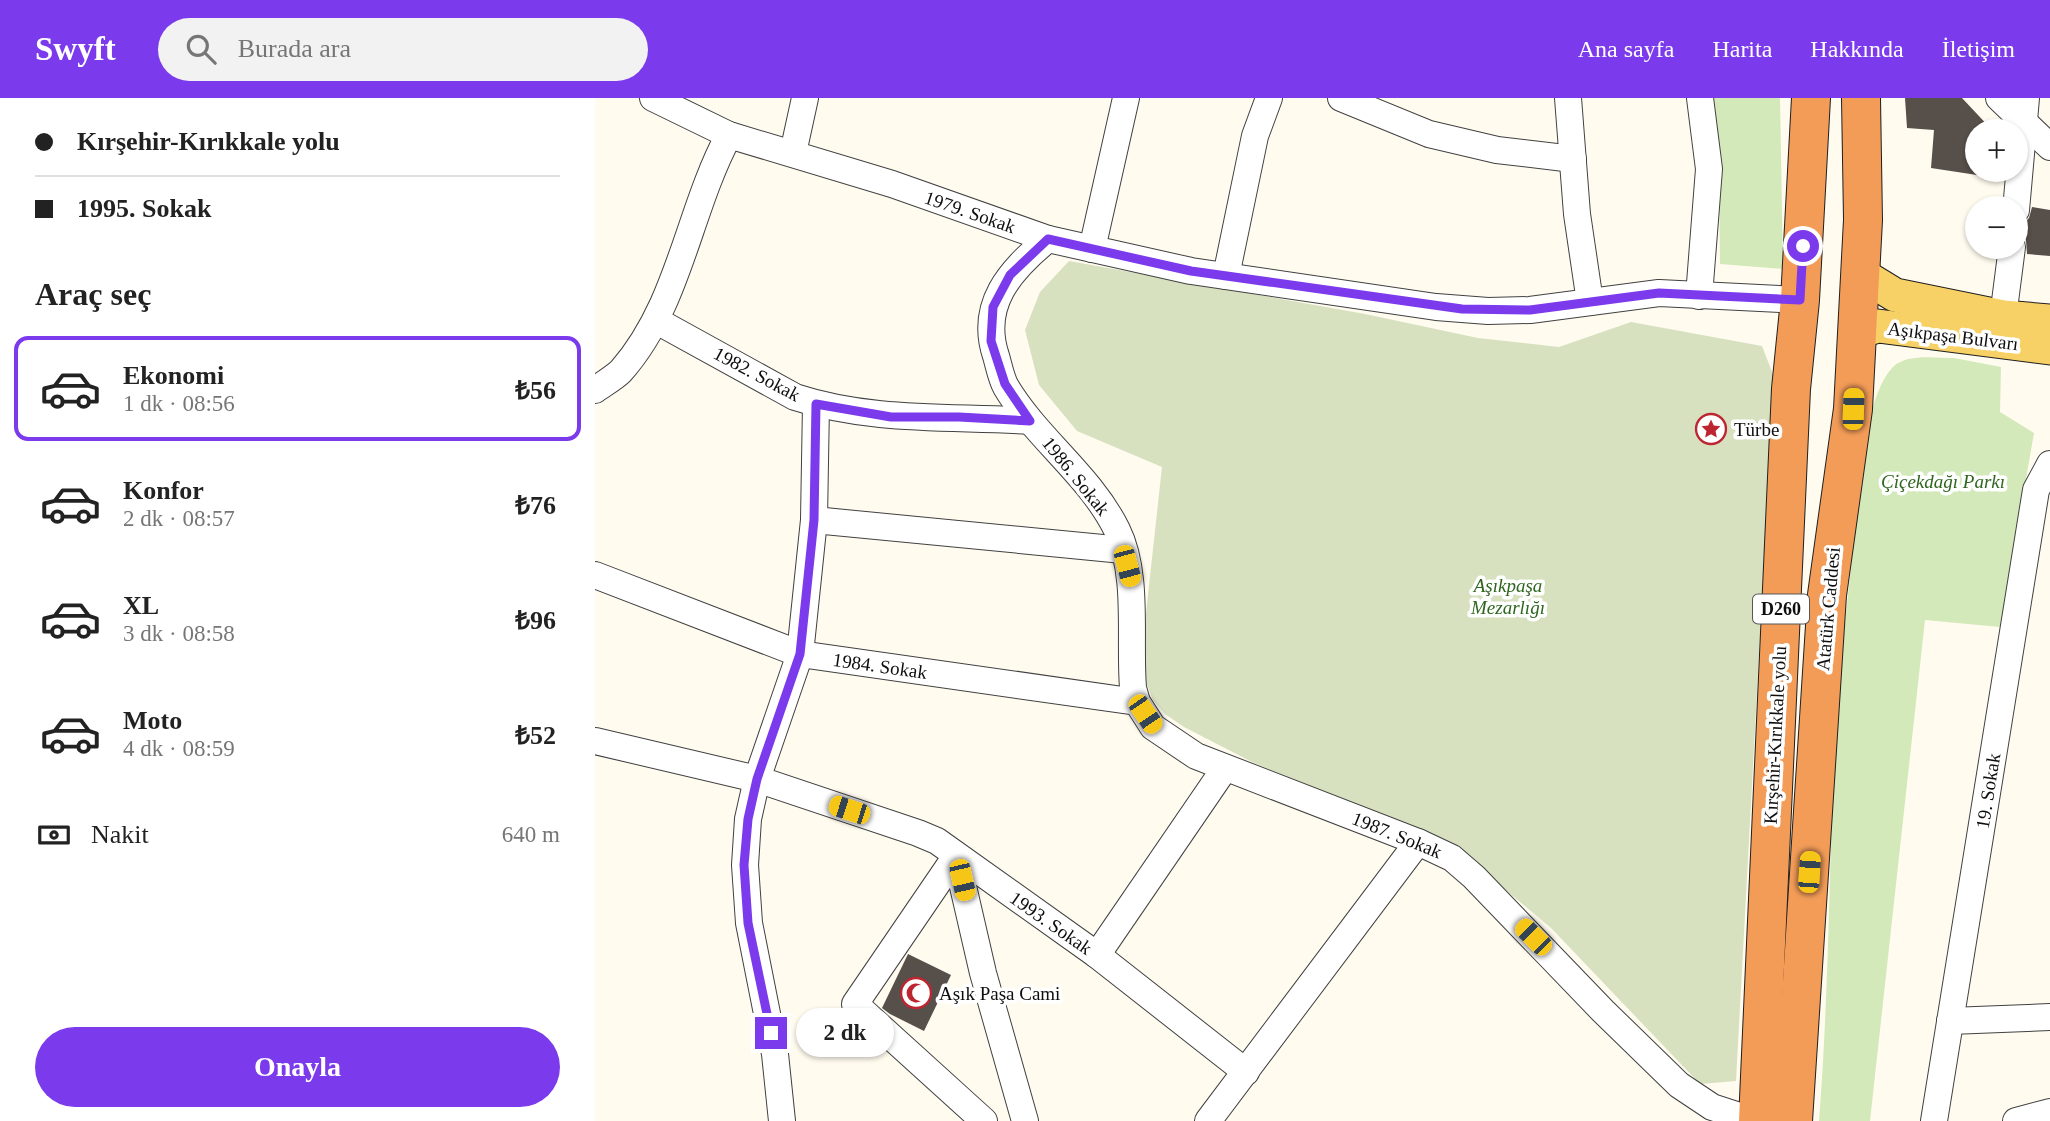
<!DOCTYPE html>
<html lang="tr">
<head>
<meta charset="utf-8">
<style>
  body { margin:0; font-family:"Times New Roman",serif; background:#f2f2f2; color:#222; height:100vh; display:flex; flex-direction:column; font-size:26px; white-space:nowrap }
  * { box-sizing:border-box; margin:0 }
  p { font-size:23px; color:#767676 }
  .icon { flex:none; width:38px; height:38px; fill:none; stroke:currentColor; stroke-width:2; stroke-linecap:round; stroke-linejoin:round }
  .map { position:relative; flex:1; overflow:hidden }
  .panel { display:flex; flex-direction:column; background:#fff; width:595px }
  .panel>* { flex:none }
  .hud { display:grid; align-content:center; height:154px; padding:0 35px; background:#fff }
  .tools { position:absolute; left:1370px; top:21px; display:grid; gap:14px }
  .tools a { display:grid; place-items:center; width:63px; height:63px; border-radius:50%; background:#fff; box-shadow:0 2px 5px #0004; font-size:35px }
  .end { position:absolute; width:32px; height:32px; margin:-16px; border:9px solid #7c3aed; background:#fff; box-shadow:0 0 0 4px #fff }
  .from { border-radius:50% }
  .bubble { position:absolute; height:49px; border-radius:24px; background:#fff; box-shadow:0 2px 5px #0004; font-size:23px; font-weight:700; line-height:49px; text-align:center }
  .car { position:absolute; width:21px; height:42px; margin:-21px -10px; border-radius:9px; box-shadow:0 0 5px 2px #0007; background:linear-gradient(#f5c518 24%,#345 0 40%,#f5c518 0 76%,#345 0 86%,#f5c518 0) }
  .hud b { display:flex; align-items:center; gap:24px; height:66px; font-size:26px }
  .hud b+b { border-top:2px solid #e0e0e0 }
  .hud i { width:18px; height:18px; background:#222 }
  ul { padding:0; list-style:none }
  li { display:flex; align-items:center; gap:21px; height:105px; margin:0 14px 10px; padding:0 21px; border:4px solid transparent; border-radius:14px }
  li div { flex:1 }
  li b { display:block; font-size:26px }
  li em { font-style:normal; font-weight:700 }
  li.selected { border-color:#7c3aed }
  li>.icon { width:63px; height:63px; stroke-width:1.5 }
  h2 { padding:0 35px; font-size:32px; line-height:84px }
  .pay { display:flex; align-items:center; gap:18px; height:77px; padding:0 35px; font-size:26px }
  .pay p { margin-inline-start:auto }
  .cta { display:flex; gap:14px; margin-top:auto; padding:14px 35px }
  .cta a { flex:1; height:80px; border-radius:42px; background:#7c3aed; color:#fff; font-size:28px; font-weight:700; line-height:80px; text-align:center }
  header { display:flex; align-items:center; gap:42px; box-sizing:border-box; height:98px; padding:0 35px; background:#7c3aed; color:#fff }
  header strong { font-size:33px }
  nav { display:flex; gap:38px; margin-inline-start:auto; font-size:24px }
  .search { width:490px; height:63px; background:#f2f2f2; display:flex; align-items:center; gap:18px; box-sizing:border-box; padding:0 24px; border-radius:38px; color:#767676; font-size:26px }
  main { display:flex; flex:1; min-height:0 }
  .map>svg:first-child { display:block }
  .green { fill:#d3e9b9 }
  .cemetery { fill:#d7e1c0 }
  .building { fill:#564f4a }
  .lines { fill:none; stroke-linecap:round; stroke-linejoin:round }
  .minor-casing { stroke:#414141; stroke-width:28 }
  .major-casing { stroke:#1f1f1f; stroke-width:35 }
  .highway-casing { stroke:#1f1f1f; stroke-width:40 }
  .minor { stroke:#fff; stroke-width:26 }
  .major { stroke:#f8d166; stroke-width:33 }
  .highway { stroke:#f39c58; stroke-width:38 }
  .route { stroke:#7c3aed; stroke-width:9 }
  .labels { text-anchor:middle; dominant-baseline:central; stroke-width:7; stroke-linejoin:round; paint-order:stroke }
  .shield { fill:#fff; stroke:#565656; stroke-width:2 }
  .shield-label { font-size:18px; font-weight:bold; fill:#0e0e0e }
  .street-label { font-size:19px; fill:#0e0e0e; stroke:#fff }
  .poi-label { font-size:19px; fill:#0e0e0e; stroke:#fff; text-anchor:start }
  .park-label { font-size:19px; font-style:italic; fill:#2e661e; stroke:#fff }
</style>
</head>
<body>
<header>
<strong>Swyft</strong>
<div class="search"><svg class="icon" aria-label="search" viewBox="0 0 24 24"><circle cx="10" cy="10" r="6"/><path d="M15 15l6 6"/></svg>Burada ara</div>
<nav><a>Ana sayfa</a><a>Harita</a><a>Hakkında</a><a>İletişim</a></nav>
</header>
<main>
<section class="panel">
<div class="hud">
<b><i class="from"></i>Kırşehir-Kırıkkale yolu</b>
<b><i></i>1995. Sokak</b>
</div>
<h2>Araç seç</h2>
<ul>
<li class="selected"><svg class="icon" aria-label="car" viewBox="0 0 24 24"><path d="M5 17H2v-5l4-1 3-4h7l3 4 3 1v5h-3M9 17h6M6 11h13"/><circle cx="7" cy="17" r="2"/><circle cx="17" cy="17" r="2"/></svg><div><b>Ekonomi</b><p>1 dk · 08:56</p></div><em>₺56</em></li>
<li><svg class="icon" aria-label="car" viewBox="0 0 24 24"><path d="M5 17H2v-5l4-1 3-4h7l3 4 3 1v5h-3M9 17h6M6 11h13"/><circle cx="7" cy="17" r="2"/><circle cx="17" cy="17" r="2"/></svg><div><b>Konfor</b><p>2 dk · 08:57</p></div><em>₺76</em></li>
<li><svg class="icon" aria-label="car" viewBox="0 0 24 24"><path d="M5 17H2v-5l4-1 3-4h7l3 4 3 1v5h-3M9 17h6M6 11h13"/><circle cx="7" cy="17" r="2"/><circle cx="17" cy="17" r="2"/></svg><div><b>XL</b><p>3 dk · 08:58</p></div><em>₺96</em></li>
<li><svg class="icon" aria-label="car" viewBox="0 0 24 24"><path d="M5 17H2v-5l4-1 3-4h7l3 4 3 1v5h-3M9 17h6M6 11h13"/><circle cx="7" cy="17" r="2"/><circle cx="17" cy="17" r="2"/></svg><div><b>Moto</b><p>4 dk · 08:59</p></div><em>₺52</em></li>
</ul>
<div class="pay"><svg class="icon" aria-label="cash" viewBox="0 0 24 24"><path d="M3 7h18v10H3z"/><circle cx="12" cy="12" r="2"/></svg>Nakit<p>640 m</p></div>
<div class="cta"><a>Onayla</a></div>
</section>
<div class="map">
<svg width="1455" height="1023" viewBox="0 0 1455 1023">
  <rect width="100%" height="100%" fill="#fffbef"/>
  <!-- green -->
  <g class="green">
    <polygon points="1116,0 1185,0 1188,171 1125,166 1124,70"/>
    <path d="M1359 260 1406 269 1405 314 1439 335 1405 529 1330 522 1275 1023H1224C1233 909 1234 794 1238 679 1242 597 1251 514 1260 432 1265 391 1269 298 1298 269 1311 255 1342 260 1359 260Z"/>
  </g>
  <!-- cemetery -->
  <polygon class="cemetery" points="474,163 770,216 883,240 964,249 1036,224 1167,248 1179,279 1141,983 1105,986 956,830 863,752 657,664 589,629 570,616 558,602 550,582 549,533 567,369 482,333 444,287 430,232 445,194"/>
  <!-- building -->
  <g class="building">
    <polygon points="1310,0 1367,0 1398,33 1382,33 1382,77 1336,70 1339,32 1312,30"/>
    <polygon points="1437,109 1455,112 1455,158 1432,156 1431,142 1421,134 1421,128 1428,126 1434,120"/>
    <polygon points="313,856 356,877 329,933 295,916 287,910"/>
  </g>
  <g class="lines">
    <!-- minor casing -->
    <g class="minor-casing">
      <g id="minor">
        <polyline points="58,0 134,37 297,86 453,141 596,173 841,209 893,213 935,212 1064,195 1205,202"/>
        <polyline points="746,0 834,36 902,52 978,61"/>
        <polyline points="973,0 982,116 995,204"/>
        <polyline points="1404,0 1455,49"/>
        <polyline points="198,55 210,0"/>
        <polyline points="1421,112 1431,0"/>
        <path d="M453 141C415 172 384 207 401 258 404 268 406 280 411 289 442 341 495 377 522 432 544 476 534 541 538 590L542 604 558 629 601 658 823 744 857 760 879 779 1008 913 1084 987 1117 1009 1160 1023"/>
        <polyline points="497,151 531,0"/>
        <polyline points="631,178 660,38 674,0"/>
        <polyline points="1104,198 1114,71 1105,0"/>
        <polyline points="1408,219 1417,149"/>
        <path d="M62 223 200 299C276 324 356 318 435 323"/>
        <path d="M0 292C8 286 19 280 26 273 85 206 93 113 134 37"/>
        <polyline points="219,422 528,452"/>
        <polyline points="0,477 205,556 542,604"/>
        <polyline points="0,643 162,681 323,735 342,743 502,857 651,974"/>
        <polyline points="361,758 260,906 389,1023"/>
        <polyline points="361,758 388,875 430,1023"/>
        <polyline points="502,857 630,670"/>
        <polyline points="1355,923 1455,919"/>
        <polyline points="187,1023 180,956 154,825 150,767 153,721 162,681 205,556 219,422 221,306"/>
        <polyline points="613,1023 823,744"/>
        <polyline points="1339,1023 1441,392 1455,366"/>
        <polyline points="1421,1023 1455,1014"/>
      </g>
    </g>
    <!-- major casing -->
    <g class="major-casing">
      <g id="major">
        <polyline points="1264,175 1300,197 1408,219 1455,223"/>
        <polyline points="1261,234 1283,228 1455,250"/>
      </g>
    </g>
    <!-- highway casing -->
    <g class="highway-casing">
      <g id="highway">
        <polyline points="1163,1023 1196,291 1205,202 1216,0"/>
        <polyline points="1198,1023 1232,497 1258,311 1268,122 1266,0"/>
      </g>
    </g>
    <!-- minor -->
    <use href="#minor" class="minor"/>
    <!-- major -->
    <use href="#major" class="major"/>
    <!-- highway -->
    <use href="#highway" class="highway"/>
  </g>
  <g class="lines">
    <!-- route -->
    <polyline class="route" points="176,935 153,825 149,767 153,721 162,681 205,556 219,422 221,306 296,319 364,319 435,323 410,286 396,243 398,209 415,177 453,141 596,173 867,211 935,212 1064,195 1205,202 1208,148"/>
  </g>
  <!-- icons -->
  <defs>
    <g id="sight-ring" transform="scale(1.575)"><circle r="9.5" fill="#fff" stroke="#bd2631" stroke-width="1.5"/><path d="M0-6L1.8-2.2L6-1.7L2.9 1.2L3.7 5.4L0 3.3L-3.7 5.4L-2.9 1.2L-6-1.7L-1.8-2.2Z" fill="#bd2631"/></g>
    <g id="mosque-ring" transform="scale(1.575)"><circle r="9.5" fill="#fff" stroke="#bd2631" stroke-width="1.5"/><path d="M3.5-4.9A6 6 0 1 0 3.5 4.9A5 5 0 1 1 3.5-4.9Z" fill="#bd2631"/></g>
  </defs>
  <g fill-rule="evenodd">
    <use href="#sight-ring" x="1116" y="331"/>
    <use href="#mosque-ring" x="321" y="895"/>
  </g>
  <g class="labels">
    <!-- shield labels -->
    <rect class="shield" x="1158" y="496.5" width="56" height="29" rx="5"/>
    <g class="shield-label">
      <text x="1186" y="511">D260</text>
    </g>
    <!-- street labels -->
    <g class="street-label">
      <text transform="translate(375 114) rotate(19)">1979. Sokak</text>
      <text transform="translate(1358 238) rotate(7)">Aşıkpaşa Bulvarı</text>
      <text transform="translate(162 276) rotate(28)">1982. Sokak</text>
      <text transform="translate(481 378) rotate(51)">1986. Sokak</text>
      <text transform="translate(1233 511) rotate(-85)">Atatürk Caddesi</text>
      <text transform="translate(285 568) rotate(8)">1984. Sokak</text>
      <text transform="translate(1180 637) rotate(-87)">Kırşehir-Kırıkkale yolu</text>
      <text transform="translate(1393 693) rotate(-81)">19. Sokak</text>
      <text transform="translate(802 737) rotate(22)">1987. Sokak</text>
      <text transform="translate(456 825) rotate(35)">1993. Sokak</text>
    </g>
    <!-- poi labels -->
    <g class="poi-label">
      <text x="1139" y="331">Türbe</text>
      <text x="344" y="895">Aşık Paşa Cami</text>
    </g>
    <!-- park labels -->
    <g class="park-label">
      <text x="1348" y="383">Çiçekdağı Parkı</text>
      <text x="913" y="487">Aşıkpaşa<tspan x="913" dy="22">Mezarlığı</tspan></text>
    </g>
  </g>
</svg>
<div class="tools">
<a>+</a>
<a>−</a>
</div>
<i class="end from" style="left:1208px;top:148px"></i>
<i class="end" style="left:176px;top:935px"></i>
<div class="bubble" style="left:201px;top:910px;width:98px">2 dk</div>
<i class="car" style="left:1258px;top:311px;rotate:2deg"></i>
<i class="car" style="left:532px;top:468px;rotate:165deg"></i>
<i class="car" style="left:550px;top:616px;rotate:146deg"></i>
<i class="car" style="left:254px;top:712px;rotate:288deg"></i>
<i class="car" style="left:1214px;top:774px;rotate:4deg"></i>
<i class="car" style="left:367px;top:782px;rotate:167deg"></i>
<i class="car" style="left:938px;top:839px;rotate:315deg"></i>
</div>
</main>
</body>
</html>
